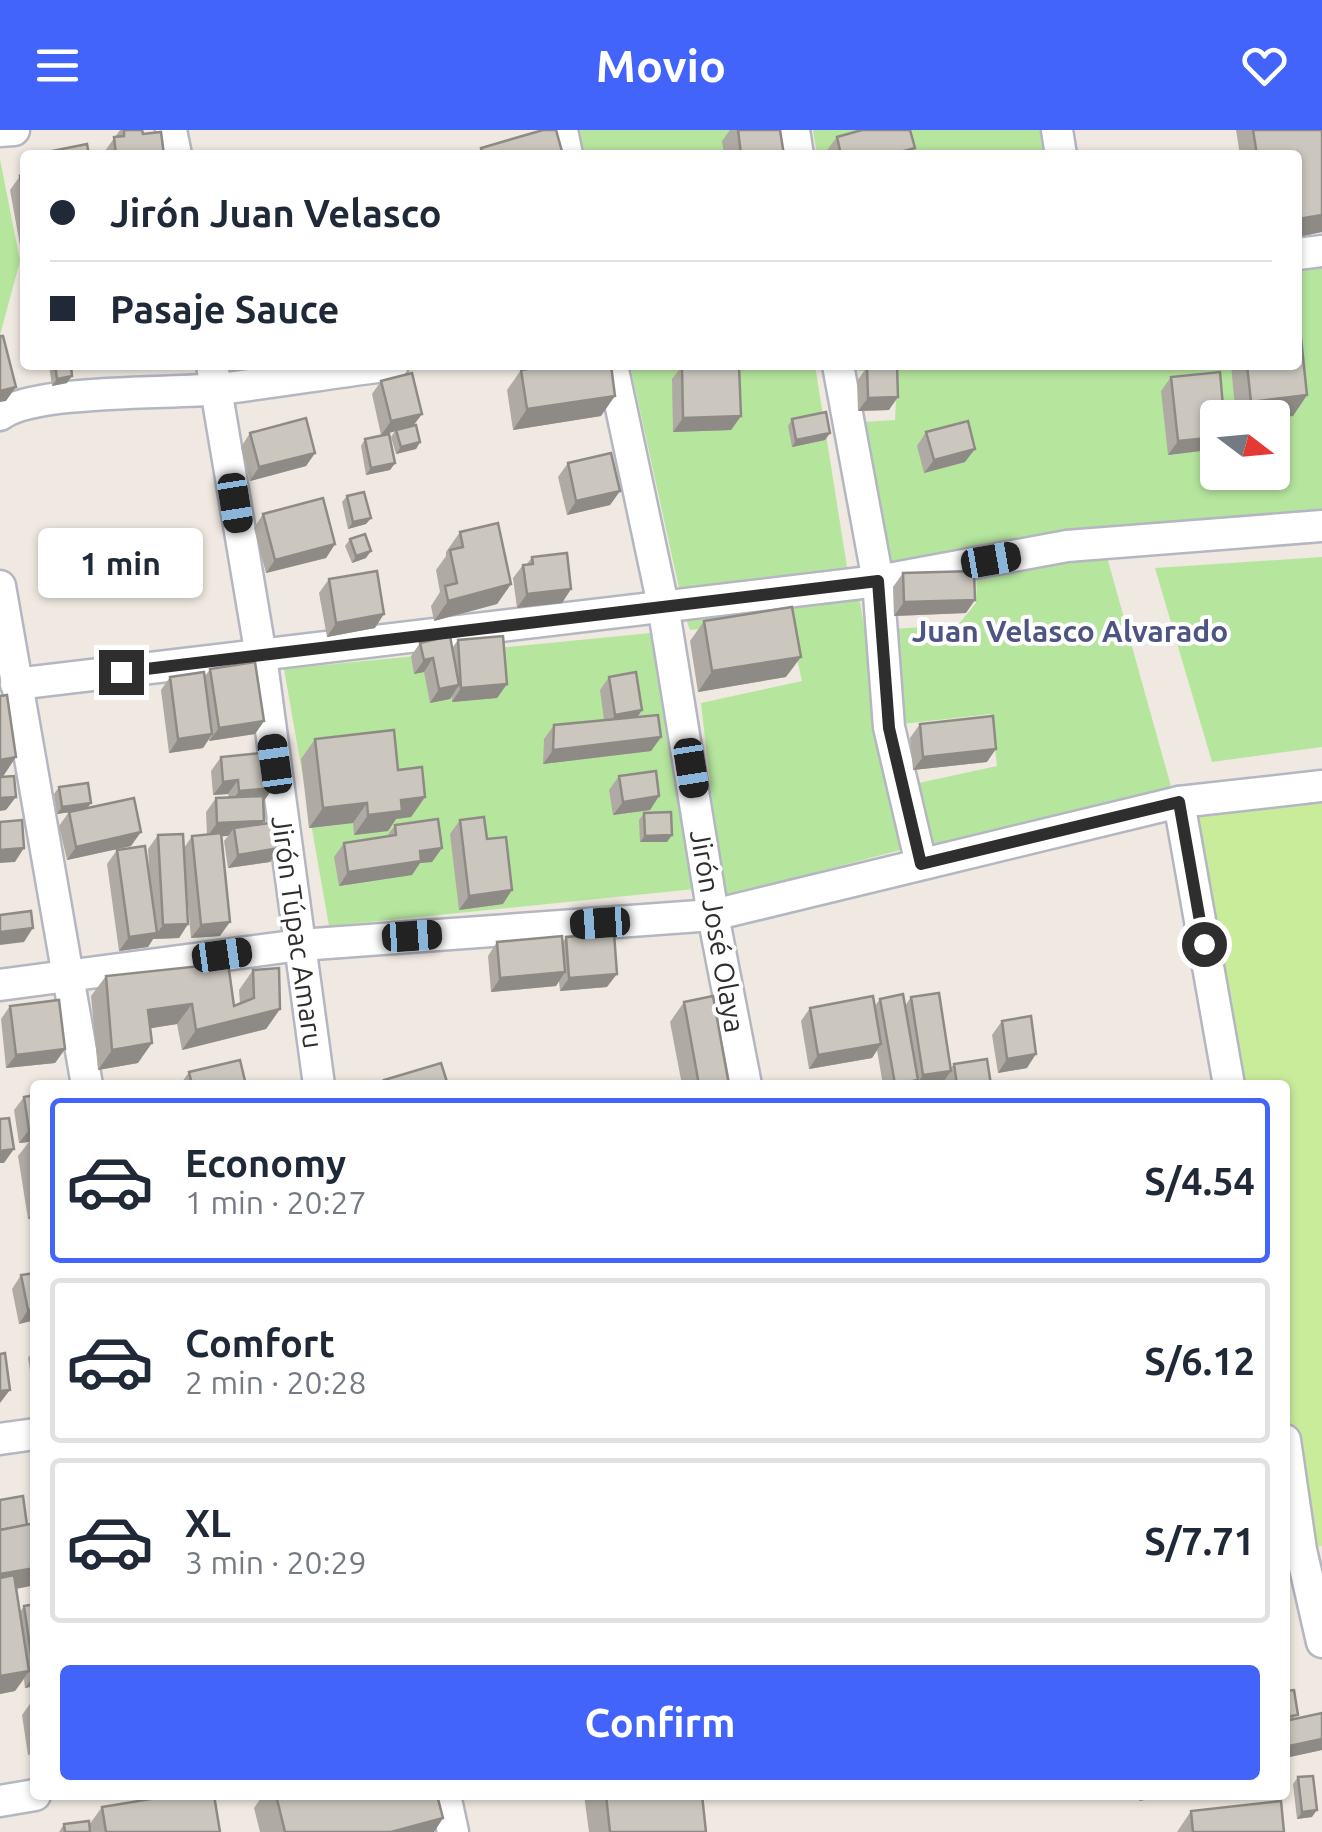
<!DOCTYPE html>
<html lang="en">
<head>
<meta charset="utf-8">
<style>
  body { margin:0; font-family:Ubuntu,sans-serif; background:#f2f2f3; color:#1f2937; height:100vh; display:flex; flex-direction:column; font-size:38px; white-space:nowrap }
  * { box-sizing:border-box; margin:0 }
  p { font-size:32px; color:#747a83 }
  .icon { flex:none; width:55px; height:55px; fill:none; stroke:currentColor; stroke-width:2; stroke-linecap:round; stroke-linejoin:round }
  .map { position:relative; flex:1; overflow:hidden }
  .drawer { position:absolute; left:30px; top:950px; width:1260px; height:720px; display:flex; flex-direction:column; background:#fff; border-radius:10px; box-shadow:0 2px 8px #0004 }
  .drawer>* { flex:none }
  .banner { position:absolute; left:20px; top:20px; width:1282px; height:220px; border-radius:10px; box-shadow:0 2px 8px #0004; display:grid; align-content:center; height:220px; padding:0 30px; background:#fff }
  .needle { width:65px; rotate:106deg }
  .tools { position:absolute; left:1200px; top:270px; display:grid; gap:20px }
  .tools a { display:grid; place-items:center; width:90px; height:90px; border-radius:10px; background:#fff; box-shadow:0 2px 8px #0004; font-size:50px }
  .end { position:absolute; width:45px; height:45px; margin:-22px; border:12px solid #2e2e2e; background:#fff; box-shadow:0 0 0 5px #fff }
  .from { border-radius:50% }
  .bubble { position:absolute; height:70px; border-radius:10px; background:#fff; box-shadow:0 2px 8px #0004; font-size:32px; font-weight:700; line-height:70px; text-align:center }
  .car { position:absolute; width:30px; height:60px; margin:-30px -15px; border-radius:12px; box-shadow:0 0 8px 2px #0007; background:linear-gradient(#222 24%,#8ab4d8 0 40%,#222 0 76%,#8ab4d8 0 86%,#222 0) }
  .banner b { display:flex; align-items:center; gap:35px; height:95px; font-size:38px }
  .banner b+b { border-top:2px solid #e0e1e3 }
  .banner i { width:25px; height:25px; background:#1f2937 }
  ul { padding:18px 0 0; list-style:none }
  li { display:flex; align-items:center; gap:30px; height:165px; margin:0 20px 15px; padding:0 10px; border:5px solid #e0e1e3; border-radius:10px }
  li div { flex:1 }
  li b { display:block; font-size:38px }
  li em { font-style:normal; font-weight:700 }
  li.selected { border-color:#4264fb }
  li>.icon { width:90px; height:90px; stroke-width:1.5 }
  .action { display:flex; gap:20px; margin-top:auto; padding:20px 30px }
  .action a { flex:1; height:115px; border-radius:10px; background:#4264fb; color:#fff; font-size:40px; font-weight:700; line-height:115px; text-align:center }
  header { display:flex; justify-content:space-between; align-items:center; height:130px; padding:0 30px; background:#4264fb; color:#fff; font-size:45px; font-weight:700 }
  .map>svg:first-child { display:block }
  .green { fill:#b6e59e; fill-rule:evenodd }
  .pitch { fill:#c9ec9a }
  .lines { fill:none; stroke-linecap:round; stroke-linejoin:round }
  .minor-casing { stroke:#b4b7c1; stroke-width:35 }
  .minor { stroke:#fff; stroke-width:30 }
  .wall { fill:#afaba4 }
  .shaded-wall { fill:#8e8b86 }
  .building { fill:#cbc7bf; stroke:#8e8b86; stroke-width:2.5 }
  .route { stroke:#2e2e2e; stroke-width:12 }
  .labels { text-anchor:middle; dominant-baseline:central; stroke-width:8; stroke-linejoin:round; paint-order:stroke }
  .street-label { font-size:28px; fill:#2e2e2e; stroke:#fff }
  .neighbourhood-label { font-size:30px; font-weight:bold; fill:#4d5680; stroke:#fff }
</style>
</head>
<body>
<header><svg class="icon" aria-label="menu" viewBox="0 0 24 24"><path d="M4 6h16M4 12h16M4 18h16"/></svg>Movio<svg class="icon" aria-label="heart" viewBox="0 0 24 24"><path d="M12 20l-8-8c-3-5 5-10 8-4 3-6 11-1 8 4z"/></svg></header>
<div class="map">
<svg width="1322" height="1702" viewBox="0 0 1322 1702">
  <rect width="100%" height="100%" fill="#efe9e1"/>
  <!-- green -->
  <g class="green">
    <polygon points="579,0 777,0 781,25 584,25"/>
    <polygon points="813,0 1042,0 1045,25 817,25"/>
    <polygon points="0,29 20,131 0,205"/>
    <path d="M1322 137V385L893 437 863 292 895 290 897 245 853 240 852 235H1298V139ZM1218 288H1272V342H1218Z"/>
    <polygon points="630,235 815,235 847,437 679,458"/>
    <polygon points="1107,427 1172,660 926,723 914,654 997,636 991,584 902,594 891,499 958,495 976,473 977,447"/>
    <polygon points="1322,427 1322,617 1212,632 1155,438"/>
    <polygon points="859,467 904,719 723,767 701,573 802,551 788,490 690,500 685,487"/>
    <polygon points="651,503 695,759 329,796 284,539"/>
  </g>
  <!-- pitch -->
  <polygon class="pitch" points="1322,656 1322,1416 1301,1420 1285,1324 1285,955 1225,955 1179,672"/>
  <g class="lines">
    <!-- minor casing -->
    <g class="minor-casing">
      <g id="minor">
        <polyline points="171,0 176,25"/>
        <polyline points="562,0 567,25"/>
        <polyline points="794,0 798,25"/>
        <polyline points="1057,0 1061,25"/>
        <polyline points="0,1 14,0"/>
        <polyline points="1298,124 1322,121"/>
        <polyline points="212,235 261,526 319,955"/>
        <polyline points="612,235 663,475 713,785 746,955"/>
        <polyline points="838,235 878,451 889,597 921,734"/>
        <path d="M0 285C35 259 170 264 218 259 277 252 335 242 393 235"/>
        <polyline points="0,456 87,955"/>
        <polyline points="16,554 878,451 1067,416 1322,396"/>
        <polyline points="1179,672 1229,955"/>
        <polyline points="0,855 300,815 713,785 1179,672 1322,656"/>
        <polyline points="0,1309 35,1304"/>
        <polyline points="1285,1310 1301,1420 1322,1512"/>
        <polyline points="445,1665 453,1702"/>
        <polyline points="0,1671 35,1665"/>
      </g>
    </g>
    <!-- minor -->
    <use href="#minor" class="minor"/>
  </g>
  <!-- wall -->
  <g class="wall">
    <polygon points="120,0 142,0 143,4 164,25 102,25"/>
    <polygon points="730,0 780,0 784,25 724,25 722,11"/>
    <polygon points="1236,0 1322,0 1322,102 1298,107 1298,25 1240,25"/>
    <polygon points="837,7 910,25 828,25 827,20"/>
    <polygon points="20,46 25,46 25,114 20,115 10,60"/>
    <polygon points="49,235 71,235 67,253 52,256"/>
    <polygon points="1231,235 1298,235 1307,265 1293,286 1272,288 1236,288"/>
    <polygon points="682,236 741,286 731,300 673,302 672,249"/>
    <polygon points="867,237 889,280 858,281 857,251"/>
    <polygon points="521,240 601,286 513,300 507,260"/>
    <polygon points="1171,247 1218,288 1217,319 1168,325 1161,261"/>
    <polygon points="381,251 422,284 413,296 420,312 416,319 396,324 391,307 395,301 381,305 372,264"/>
    <polygon points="792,289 830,303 825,310 792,317 788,296"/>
    <polygon points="926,302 965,332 924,343 917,316"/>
    <polygon points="250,303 315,323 306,336 250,351 241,317"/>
    <polygon points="365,309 395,333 390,340 366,345 361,316"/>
    <polygon points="568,333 620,361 610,375 567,385 558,347"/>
    <polygon points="347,366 371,388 366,394 348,399 342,372"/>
    <polygon points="263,384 335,414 326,428 266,443 254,398"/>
    <polygon points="460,402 511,454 497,474 434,491 431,476 440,462 436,440 446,426 446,422"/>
    <polygon points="350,409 366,428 352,433 345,416"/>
    <polygon points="532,427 571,459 562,473 517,478 513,448 523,435 527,434"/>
    <polygon points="903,443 966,483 894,486 893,457"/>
    <polygon points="329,449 375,498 327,507 319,463"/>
    <polygon points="704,491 786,547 698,562 690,511"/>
    <polygon points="458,510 507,554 497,568 452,572 452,567 450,569 430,573 424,542 414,544 411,526 420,513 452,518"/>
    <polygon points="210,539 264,591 255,604 209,611 209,609 203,618 169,623 161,560 170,547 205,546"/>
    <polygon points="609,547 638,587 661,607 651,621 543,634 544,609 554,595 604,590 600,560"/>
    <polygon points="920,594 987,632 913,640 910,608"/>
    <polygon points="315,609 398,640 425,667 411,687 396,689 388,701 354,705 353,693 309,698 301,629"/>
    <polygon points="221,627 263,671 262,694 280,718 270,732 228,738 224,711 228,706 222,706 220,806 191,808 186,753 188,794 179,808 153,809 148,817 119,821 107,734 117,720 150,752 148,719 158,705 184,718 192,706 207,705 206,682 216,668 229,668 228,664 213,665 211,641"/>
    <polygon points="619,646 659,666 650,680 613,685 609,660"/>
    <polygon points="59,657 87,678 131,716 67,730 59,696 69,682 57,684 54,664"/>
    <polygon points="644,683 667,712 640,712 639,690"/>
    <polygon points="460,690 487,709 503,774 459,780 450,704"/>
    <polygon points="395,695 442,718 432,732 420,733 412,745 339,756 334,727 344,713 387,706"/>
    <polygon points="566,807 607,857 560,861 559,851 556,856 491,862 488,826 497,812 563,812"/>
    <polygon points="253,840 280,879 266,899 182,920 177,894 150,898 138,933 98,940 91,866 106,846 234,876 240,874 239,860"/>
    <polygon points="911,867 950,939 954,934 991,955 945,955 944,950 941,955 883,955 877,920 872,928 809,939 801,891 810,878 875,876 880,869 905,876"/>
    <polygon points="684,872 729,955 682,955 670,892"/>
    <polygon points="10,876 65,919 55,933 6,938 1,889"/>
    <polygon points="1002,891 1027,938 998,943 992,905"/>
    <polygon points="189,942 246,955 180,955"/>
    <polygon points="35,965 35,1088 28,1089 18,1026 29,1012 19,1013 14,980 24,967"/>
    <polygon points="21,1145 35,1190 19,1194 12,1159"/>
    <polygon points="35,1218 35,1271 28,1228"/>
    <polygon points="0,1370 27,1395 35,1393 35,1455 16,1459 20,1482 24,1476 35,1474 35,1556 25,1558 24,1549 15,1561 0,1564"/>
    <polygon points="1285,1561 1295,1589 1322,1583 1322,1620 1285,1628"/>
    <polygon points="35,1570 35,1624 28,1625 22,1585 32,1571"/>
    <polygon points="1298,1647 1312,1687 1297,1689 1293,1654"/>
    <polygon points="263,1665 437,1665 443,1688 434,1702 260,1702 254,1678"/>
    <polygon points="584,1665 702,1665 706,1702 589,1702"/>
    <polygon points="102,1677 220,1702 59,1702 64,1694 89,1695"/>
    <polygon points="1191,1681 1284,1702 1177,1702"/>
  </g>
  <!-- shaded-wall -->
  <g class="shaded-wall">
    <polygon points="915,18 910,25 889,25"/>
    <polygon points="1322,85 1322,102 1298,107 1298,89"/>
    <polygon points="304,235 322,235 301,238"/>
    <polygon points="72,246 67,253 52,256 57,249"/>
    <polygon points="16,257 6,271 0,272 0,261"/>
    <polygon points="1307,265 1293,286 1272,288 1239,288 1251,272"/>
    <polygon points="615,266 601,286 513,300 527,279"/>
    <polygon points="898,267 889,280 858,281 868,268"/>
    <polygon points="422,284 412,297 381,305 391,291"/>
    <polygon points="741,286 731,300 673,302 683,288"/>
    <polygon points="830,303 825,310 792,317 796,310"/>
    <polygon points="1218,307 1217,319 1168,325 1178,311"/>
    <polygon points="420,312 416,319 396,324 401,317"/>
    <polygon points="975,319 965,332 924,343 934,330"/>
    <polygon points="315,323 306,336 250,351 259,337"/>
    <polygon points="395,333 390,340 366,345 371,338"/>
    <polygon points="620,361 610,375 567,385 576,371"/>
    <polygon points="371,388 366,394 348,399 353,392"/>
    <polygon points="335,414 326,428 266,443 275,430"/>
    <polygon points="371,421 366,428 352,433 356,426"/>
    <polygon points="511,454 497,474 434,491 448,471"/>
    <polygon points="571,459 562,473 517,478 527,464"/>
    <polygon points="975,470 966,483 894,486 904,472"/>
    <polygon points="384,484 375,498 327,507 336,493"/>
    <polygon points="801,527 786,547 698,562 712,541"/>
    <polygon points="433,528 424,542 414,544 424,530"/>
    <polygon points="507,554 497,568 452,572 461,558"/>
    <polygon points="459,555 450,569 430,573 439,559"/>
    <polygon points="642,580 633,594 606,599 615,585"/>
    <polygon points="264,591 255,604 209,611 219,598"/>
    <polygon points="212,604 203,618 169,623 178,609"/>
    <polygon points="661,607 651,621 543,634 553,620"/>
    <polygon points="996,619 987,632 913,640 923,627"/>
    <polygon points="16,627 2,648 0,648 0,630"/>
    <polygon points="238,650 228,664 213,665 223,652"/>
    <polygon points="273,658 264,671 229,675 239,661"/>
    <polygon points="659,666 650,680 613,685 623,672"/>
    <polygon points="16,667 6,680 0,681 0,668"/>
    <polygon points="425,667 411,687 396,689 388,701 354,705 368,685 401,670"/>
    <polygon points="91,673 86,680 57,684 62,677"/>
    <polygon points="367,673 353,693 309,698 323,678"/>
    <polygon points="264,691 254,705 234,698 228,706 207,707 217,693"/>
    <polygon points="141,702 131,716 67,730 76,717"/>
    <polygon points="672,705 667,712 640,712 645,706"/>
    <polygon points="24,718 15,732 0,733 0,720"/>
    <polygon points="280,718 270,732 228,738 238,725"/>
    <polygon points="442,718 432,732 420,733 412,745 339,756 348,742 420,721"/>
    <polygon points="512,760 503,774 459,780 469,766"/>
    <polygon points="230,792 220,806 191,808 201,795"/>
    <polygon points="188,794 179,808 153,809 148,817 119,821 129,807 157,803 163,795"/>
    <polygon points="33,798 24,812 0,815 0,802"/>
    <polygon points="565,842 556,856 491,862 500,848"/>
    <polygon points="617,844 607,857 560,861 569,848"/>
    <polygon points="192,874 177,894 134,901 148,880"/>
    <polygon points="280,879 266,899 182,920 196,900"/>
    <polygon points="152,913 138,933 98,940 112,920"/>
    <polygon points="881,914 872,928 809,939 818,925"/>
    <polygon points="65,919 55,933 6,938 16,925"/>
    <polygon points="1036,924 1027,938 998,943 1007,929"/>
    <polygon points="951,941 941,955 916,955 923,945"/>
    <polygon points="918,950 914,955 894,955 895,954"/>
    <polygon points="35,999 35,1011 32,1006 29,1012 19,1013 29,1000"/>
    <polygon points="14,1019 4,1033 0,1033 0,1021"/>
    <polygon points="35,1078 35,1088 28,1089"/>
    <polygon points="35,1179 35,1190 19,1194 28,1180"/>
    <polygon points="10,1260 0,1273 0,1261"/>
    <polygon points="35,1438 35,1455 0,1462 0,1444"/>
    <polygon points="29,1541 15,1561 0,1564 0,1546"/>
    <polygon points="35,1544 35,1556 25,1558"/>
    <polygon points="1322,1609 1322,1620 1285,1628 1285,1622 1289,1616"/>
    <polygon points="1143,1665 1158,1665 1156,1668 1139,1671"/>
    <polygon points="1317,1680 1312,1687 1297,1689 1302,1682"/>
    <polygon points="443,1688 434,1702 391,1702"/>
  </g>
  <!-- building -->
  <g class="building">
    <polygon points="124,0 142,0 143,4 161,2 164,25 116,25 114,7 124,6"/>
    <polygon points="543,0 556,0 563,25 483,25 481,18"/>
    <polygon points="738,0 780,0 784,25 733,25 741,24"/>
    <polygon points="862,0 910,0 915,18 889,25 841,25 837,7"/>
    <polygon points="1253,0 1322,0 1322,85 1298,89 1298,25 1257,25"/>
    <polygon points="87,14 89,25 52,25 52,21"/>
    <polygon points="20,46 25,46 25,77"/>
    <polygon points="1299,189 1307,265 1251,272 1247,235 1298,235 1298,190"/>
    <polygon points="0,206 3,206 16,257 0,261"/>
    <polygon points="55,235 71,235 72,246 57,249"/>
    <polygon points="555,235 611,235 615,266 527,279 521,240"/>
    <polygon points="739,235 741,286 683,288 682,236"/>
    <polygon points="897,236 898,267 868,268 867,237"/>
    <polygon points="1220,242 1224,288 1218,288 1218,307 1178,311 1171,247"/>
    <polygon points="412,243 422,284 391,291 381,251"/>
    <polygon points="826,282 830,303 796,310 792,289"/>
    <polygon points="306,288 315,323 259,337 250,303"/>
    <polygon points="968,291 975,319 934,330 926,302"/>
    <polygon points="416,295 420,312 401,317 396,300"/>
    <polygon points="389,304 395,333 371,338 365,309"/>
    <polygon points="611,323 620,361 576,371 568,333"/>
    <polygon points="364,362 371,388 353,392 347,366"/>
    <polygon points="323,368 335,414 275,430 263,384"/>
    <polygon points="498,393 511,454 448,471 445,456 457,453 450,420 463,417 460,402"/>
    <polygon points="365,404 371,421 356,426 350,409"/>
    <polygon points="567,423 571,459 527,464 523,435 533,434 532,427"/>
    <polygon points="377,441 384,484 336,493 329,449"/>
    <polygon points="974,441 975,470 904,472 903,443"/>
    <polygon points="792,477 801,527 712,541 704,491"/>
    <polygon points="450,506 459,555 439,559 433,528 424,530 420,513"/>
    <polygon points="503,506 507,554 461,558 458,510"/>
    <polygon points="255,532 264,591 219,598 210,539"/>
    <polygon points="204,542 212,604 178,609 170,547"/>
    <polygon points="636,542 642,580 615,585 609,547"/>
    <polygon points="7,565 16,627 0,630 0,566"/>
    <polygon points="658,585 661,607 553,620 554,595"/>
    <polygon points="993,586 996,619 923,627 920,594"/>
    <polygon points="394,600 398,640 422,637 425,667 401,670 402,681 368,685 367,673 323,678 315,609"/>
    <polygon points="270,622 273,658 239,661 238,650 223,652 221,627"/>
    <polygon points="656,641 659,666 623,672 619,646"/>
    <polygon points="14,646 16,667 0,668 0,647"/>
    <polygon points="88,653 91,673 62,677 59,657"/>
    <polygon points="263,666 264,691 217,693 216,668"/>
    <polygon points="134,668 141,702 76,717 69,682"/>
    <polygon points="671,682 672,705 645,706 644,683"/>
    <polygon points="484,687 487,709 506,707 512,760 469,766 460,690"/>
    <polygon points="438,689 442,718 420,721 421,731 348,742 344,713 396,705 395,695"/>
    <polygon points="22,690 24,718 0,720 0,692"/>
    <polygon points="276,692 280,718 238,725 234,698"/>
    <polygon points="221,703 230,792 201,795 192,706"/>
    <polygon points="183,704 188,794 163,795 158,705"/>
    <polygon points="145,716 157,803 129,807 117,720"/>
    <polygon points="31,781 33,798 0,802 0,785"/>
    <polygon points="614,803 617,844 569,848 566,807"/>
    <polygon points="562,806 565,842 500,848 497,812"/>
    <polygon points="228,833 234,876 254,868 253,840 279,838 280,879 196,900 192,874 148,880 152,913 112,920 106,846"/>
    <polygon points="939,863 951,941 923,945 911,867"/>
    <polygon points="903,864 918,950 895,954 880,869"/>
    <polygon points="713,866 729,955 699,955 684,872"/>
    <polygon points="873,866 881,914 818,925 810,878"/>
    <polygon points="59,870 65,919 16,925 10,876"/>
    <polygon points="1031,886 1036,924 1007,929 1002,891"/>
    <polygon points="987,929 991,955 957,955 954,934"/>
    <polygon points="240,930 246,955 192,955 189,942"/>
    <polygon points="441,933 448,955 386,955 384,950"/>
    <polygon points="35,965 35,999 29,1000 24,967"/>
    <polygon points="9,988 14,1019 0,1021 0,989"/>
    <polygon points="35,1143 35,1179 28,1180 21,1145"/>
    <polygon points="5,1223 10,1260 0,1261 0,1224"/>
    <polygon points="23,1366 27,1395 0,1400 0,1370"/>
    <polygon points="35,1393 35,1438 0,1444 0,1400"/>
    <polygon points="14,1445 29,1541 0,1546 0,1448"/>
    <polygon points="35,1474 35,1544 34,1544 24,1476"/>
    <polygon points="1294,1560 1298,1585 1285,1587 1285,1561"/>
    <polygon points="35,1570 35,1592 32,1571"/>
    <polygon points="1322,1583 1322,1609 1289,1616 1285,1591"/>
    <polygon points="1313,1646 1317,1680 1302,1682 1298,1647"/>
    <polygon points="175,1665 214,1665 220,1702 106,1702 102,1677"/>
    <polygon points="276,1665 437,1665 443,1688 391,1702 285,1702"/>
    <polygon points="606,1665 702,1665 706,1702 610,1702"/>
    <polygon points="1281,1671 1284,1702 1193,1702 1191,1681"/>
    <polygon points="89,1691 90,1702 65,1702 64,1694"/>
  </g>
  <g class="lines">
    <!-- route -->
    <polyline class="route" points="121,542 878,451 889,598 921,734 1179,672 1204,814"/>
  </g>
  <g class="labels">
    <!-- street labels -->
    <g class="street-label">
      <text transform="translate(718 801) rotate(80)">Jirón José Olaya</text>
      <text transform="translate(298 802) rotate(82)">Jirón Túpac Amaru</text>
    </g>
    <!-- neighbourhood labels -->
    <g class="neighbourhood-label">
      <text x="1070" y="501">Juan Velasco Alvarado</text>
    </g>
  </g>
</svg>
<div class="tools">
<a><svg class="needle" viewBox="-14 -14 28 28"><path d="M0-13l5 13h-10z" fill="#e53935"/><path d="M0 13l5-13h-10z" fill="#747a83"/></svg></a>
</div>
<i class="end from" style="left:1204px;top:814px"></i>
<i class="end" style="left:121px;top:542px"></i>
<div class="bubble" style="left:38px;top:398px;width:165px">1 min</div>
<i class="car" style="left:235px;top:373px;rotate:171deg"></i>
<i class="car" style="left:991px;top:430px;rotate:80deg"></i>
<i class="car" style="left:275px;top:634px;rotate:352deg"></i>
<i class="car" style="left:691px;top:638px;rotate:171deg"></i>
<i class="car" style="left:600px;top:793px;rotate:266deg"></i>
<i class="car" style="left:412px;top:806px;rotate:86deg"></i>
<i class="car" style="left:222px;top:825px;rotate:82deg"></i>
<div class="banner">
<b><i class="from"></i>Jirón Juan Velasco</b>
<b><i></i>Pasaje Sauce</b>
</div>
<section class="drawer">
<ul>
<li class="selected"><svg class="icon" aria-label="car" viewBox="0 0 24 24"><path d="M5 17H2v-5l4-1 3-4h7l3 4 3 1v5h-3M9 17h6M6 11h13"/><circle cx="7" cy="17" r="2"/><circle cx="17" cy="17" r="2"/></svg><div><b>Economy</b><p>1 min · 20:27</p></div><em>S/4.54</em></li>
<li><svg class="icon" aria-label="car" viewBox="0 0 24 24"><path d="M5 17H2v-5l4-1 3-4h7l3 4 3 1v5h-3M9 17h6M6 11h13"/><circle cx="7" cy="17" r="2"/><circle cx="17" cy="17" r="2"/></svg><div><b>Comfort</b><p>2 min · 20:28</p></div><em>S/6.12</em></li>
<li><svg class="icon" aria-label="car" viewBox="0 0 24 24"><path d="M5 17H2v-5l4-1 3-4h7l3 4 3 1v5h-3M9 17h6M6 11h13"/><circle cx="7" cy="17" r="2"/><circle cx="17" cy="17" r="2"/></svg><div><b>XL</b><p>3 min · 20:29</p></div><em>S/7.71</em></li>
</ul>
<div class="action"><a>Confirm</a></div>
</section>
</div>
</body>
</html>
